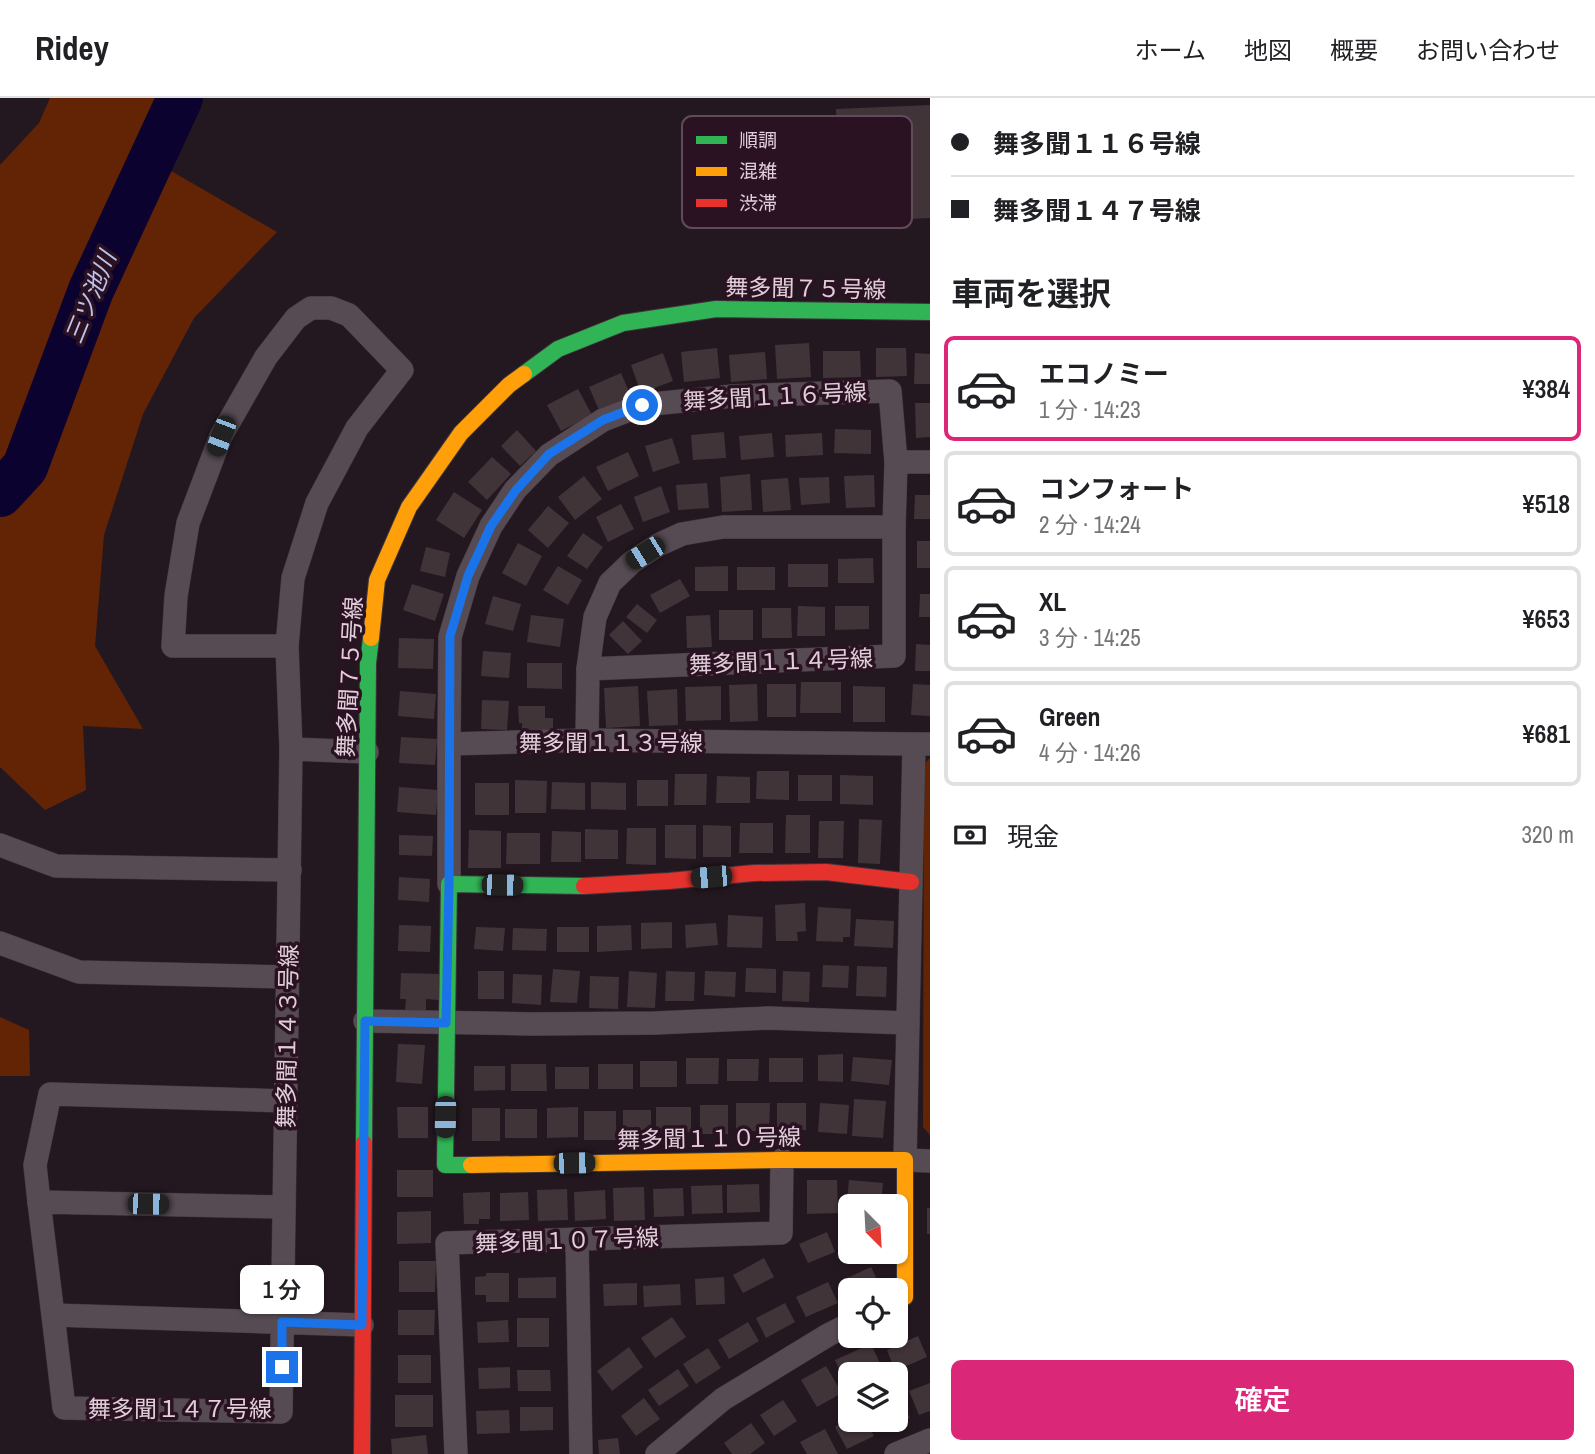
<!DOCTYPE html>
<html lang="ja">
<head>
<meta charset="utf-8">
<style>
  body { margin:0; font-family:"Archivo Narrow","Noto Sans JP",sans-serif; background:#f2f2f2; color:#202124; height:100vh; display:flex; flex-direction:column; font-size:26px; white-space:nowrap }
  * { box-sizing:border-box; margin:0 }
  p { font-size:23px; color:#757577 }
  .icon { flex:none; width:38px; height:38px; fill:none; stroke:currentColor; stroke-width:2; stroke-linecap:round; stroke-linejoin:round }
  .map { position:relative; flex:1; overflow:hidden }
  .drawer { display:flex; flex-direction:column; background:#fff; width:665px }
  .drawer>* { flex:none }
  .banner { display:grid; align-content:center; height:154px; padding:0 21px; background:#fff }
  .needle { width:46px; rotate:156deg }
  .tools { position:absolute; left:838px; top:1096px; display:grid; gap:14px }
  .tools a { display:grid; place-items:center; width:70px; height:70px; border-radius:10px; background:#fff; box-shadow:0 2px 5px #0004; font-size:35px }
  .end { position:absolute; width:32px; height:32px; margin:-16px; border:9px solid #1a73e8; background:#fff; box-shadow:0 0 0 4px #fff }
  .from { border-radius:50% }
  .bubble { position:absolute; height:49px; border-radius:10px; background:#fff; box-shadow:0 2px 5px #0004; font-size:23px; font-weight:600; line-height:49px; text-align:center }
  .car { position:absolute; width:21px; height:42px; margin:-21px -10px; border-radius:9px; box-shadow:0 0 5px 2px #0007; background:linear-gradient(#222 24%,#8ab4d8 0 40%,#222 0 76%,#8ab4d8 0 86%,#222 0) }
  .banner b { display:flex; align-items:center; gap:24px; height:66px; font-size:26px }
  .banner b+b { border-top:2px solid #e0e0e0 }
  .banner i { width:18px; height:18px; background:#202124 }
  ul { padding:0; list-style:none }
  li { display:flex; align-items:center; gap:21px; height:105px; margin:0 14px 10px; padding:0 7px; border:4px solid #e0e0e0; border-radius:10px }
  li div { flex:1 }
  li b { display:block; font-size:26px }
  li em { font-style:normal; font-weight:600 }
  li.current { border-color:#db2777 }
  li>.icon { width:63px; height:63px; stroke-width:1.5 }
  h2 { padding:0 21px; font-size:32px; line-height:84px }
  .pay { display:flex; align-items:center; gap:18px; height:77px; padding:0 21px; font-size:26px }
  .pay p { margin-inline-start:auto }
  .cta { display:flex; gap:14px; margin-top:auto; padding:14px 21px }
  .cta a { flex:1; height:80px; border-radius:10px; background:#db2777; color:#fff; font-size:28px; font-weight:600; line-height:80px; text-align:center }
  header { display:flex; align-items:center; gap:42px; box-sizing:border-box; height:98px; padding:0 35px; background:#fff; border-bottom:2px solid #e0e0e0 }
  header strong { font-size:33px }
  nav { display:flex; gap:38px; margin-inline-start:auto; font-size:24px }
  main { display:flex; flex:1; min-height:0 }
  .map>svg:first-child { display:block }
  .green { fill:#632406 }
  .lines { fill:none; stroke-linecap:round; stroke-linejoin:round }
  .river { stroke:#0b022f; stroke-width:46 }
  .building { fill:#403439 }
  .street-casing { stroke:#3f353c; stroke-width:24 }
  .fast-casing { stroke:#3f353c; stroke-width:18 }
  .slow-casing { stroke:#3f353c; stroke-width:18 }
  .jam-casing { stroke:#3f353c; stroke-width:18 }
  .street { stroke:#564b52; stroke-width:23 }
  .fast { stroke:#30b455; stroke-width:16 }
  .slow { stroke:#ff9f0a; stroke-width:16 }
  .jam { stroke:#e5322d; stroke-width:16 }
  .route { stroke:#1a73e8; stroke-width:9 }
  .labels { text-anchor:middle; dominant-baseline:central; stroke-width:7; stroke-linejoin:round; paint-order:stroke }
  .street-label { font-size:23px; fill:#e0cfda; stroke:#2a1222 }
  .water-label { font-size:24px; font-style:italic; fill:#bdc3ed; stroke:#2a1222 }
  .key { fill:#2a1222; stroke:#614b59; stroke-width:2 }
  .key-label { font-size:19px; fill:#e0cfda }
</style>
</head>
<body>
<header>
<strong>Ridey</strong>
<nav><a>ホーム</a><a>地図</a><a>概要</a><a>お問い合わせ</a></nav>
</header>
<main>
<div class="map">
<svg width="930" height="1356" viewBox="0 0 930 1356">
  <rect width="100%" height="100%" fill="#241820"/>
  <!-- green -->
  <g class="green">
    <polygon points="50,0 157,0 140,55 277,134 194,220 143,316 104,437 95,548 143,631 83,628 86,692 45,712 0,669 0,67 39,25"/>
    <polygon points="930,660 930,1037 923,1029 924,666"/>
    <polygon points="0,919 29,932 30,978 0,978"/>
  </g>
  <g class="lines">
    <!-- river -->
    <polyline class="river" points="0,396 25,369 91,192 180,0"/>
  </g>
  <!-- building -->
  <g class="building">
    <polygon points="930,7 930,120 840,124 836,11"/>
    <polygon points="809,245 811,279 777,281 775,247"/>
    <polygon points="717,250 720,280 684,284 681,254"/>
    <polygon points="876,250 906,250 907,278 876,279"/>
    <polygon points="823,253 860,253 861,279 823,280"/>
    <polygon points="765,254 767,281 731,284 729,257"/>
    <polygon points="663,255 673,283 641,295 631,267"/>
    <polygon points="915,255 930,256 930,286 914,286"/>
    <polygon points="621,275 631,298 599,312 589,289"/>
    <polygon points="578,291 592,317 561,333 547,307"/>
    <polygon points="915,305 930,305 930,339 916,340"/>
    <polygon points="835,331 871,332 871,356 834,355"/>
    <polygon points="517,332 536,353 520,368 501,348"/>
    <polygon points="724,334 726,360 693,362 691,337"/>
    <polygon points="772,335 774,359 741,362 739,338"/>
    <polygon points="822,335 823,357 786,359 785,337"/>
    <polygon points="672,340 680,365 653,374 645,348"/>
    <polygon points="628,354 639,378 608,393 596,369"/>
    <polygon points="492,359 511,376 487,402 468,384"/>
    <polygon points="750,376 752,412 722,414 720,379"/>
    <polygon points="874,377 875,409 846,410 844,378"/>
    <polygon points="584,378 602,401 575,422 558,399"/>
    <polygon points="829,379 830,405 801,407 799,380"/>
    <polygon points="788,380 791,412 763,414 761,382"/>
    <polygon points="707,385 709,410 678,412 676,387"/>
    <polygon points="661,388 670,414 643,424 634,399"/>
    <polygon points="454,394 482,412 464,440 436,422"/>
    <polygon points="915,397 930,397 930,421 914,421"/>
    <polygon points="621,406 634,431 608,444 596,419"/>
    <polygon points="548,408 569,425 548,450 528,432"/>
    <polygon points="583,435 603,449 587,471 567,458"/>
    <rect x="917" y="443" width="13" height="27"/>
    <polygon points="518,445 542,458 526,488 502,475"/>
    <polygon points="426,449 450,455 445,479 420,473"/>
    <polygon points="873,460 874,485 838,485 838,461"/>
    <rect x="788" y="466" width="40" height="23"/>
    <polygon points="558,468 582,482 568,507 543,492"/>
    <polygon points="728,468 728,493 695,493 695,469"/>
    <rect x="737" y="469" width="38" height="23"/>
    <polygon points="680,481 690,498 660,515 650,497"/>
    <polygon points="412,486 444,496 435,523 403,512"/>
    <polygon points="920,496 930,496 930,519 919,519"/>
    <polygon points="493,498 521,506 513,533 485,526"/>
    <polygon points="637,506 657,522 647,535 626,519"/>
    <polygon points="798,508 825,509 825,538 797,538"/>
    <polygon points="835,508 869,508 869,531 835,532"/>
    <polygon points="762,510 791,510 792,540 762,540"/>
    <rect x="719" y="512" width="34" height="30"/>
    <polygon points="531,517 564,521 560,549 527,544"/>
    <polygon points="710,517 712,549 687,550 686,518"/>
    <polygon points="623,523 642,543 628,556 609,537"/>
    <polygon points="399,540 434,541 433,571 398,570"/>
    <polygon points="916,546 930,547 930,573 915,573"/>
    <polygon points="483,553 511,555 509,580 481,578"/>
    <polygon points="527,565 562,565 562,591 527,590"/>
    <polygon points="801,584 841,584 841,615 800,615"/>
    <polygon points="757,586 758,623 730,624 729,587"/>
    <rect x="767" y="586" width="29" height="33"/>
    <polygon points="913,586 930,587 930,618 911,617"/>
    <polygon points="638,588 640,628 606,630 604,590"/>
    <polygon points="721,588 721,622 686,623 685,589"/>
    <polygon points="853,588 885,589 885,624 853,624"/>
    <polygon points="677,591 678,627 649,628 647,593"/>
    <polygon points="400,593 436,596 434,621 398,618"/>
    <polygon points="482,602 509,603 507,632 481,631"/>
    <polygon points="518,608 545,608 545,620 553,620 553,639 522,638 522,625 519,625"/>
    <polygon points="401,639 437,641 435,667 399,665"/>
    <polygon points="757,673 789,673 789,702 756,701"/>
    <polygon points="675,676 707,676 706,707 674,707"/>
    <rect x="798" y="677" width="34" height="26"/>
    <polygon points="840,677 873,678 873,707 840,706"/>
    <polygon points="717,678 750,679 750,705 716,705"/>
    <polygon points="515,682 547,683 546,715 515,715"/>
    <rect x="637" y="682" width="31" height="26"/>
    <polygon points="552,684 585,685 585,712 551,711"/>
    <polygon points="591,684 626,685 626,712 591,711"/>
    <rect x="475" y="685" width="34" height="32"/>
    <polygon points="399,689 438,692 436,717 397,714"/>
    <polygon points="786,717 810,717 810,755 785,755"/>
    <polygon points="859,721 882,722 880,766 858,765"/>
    <polygon points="819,723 844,723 843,760 818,760"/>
    <polygon points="740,725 773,725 773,755 739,755"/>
    <polygon points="665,727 696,727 696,761 665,760"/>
    <polygon points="703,727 731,728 731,759 703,759"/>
    <polygon points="627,730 656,730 656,767 626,766"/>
    <polygon points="585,731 618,732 618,761 585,761"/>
    <polygon points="469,732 501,733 501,770 468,770"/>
    <polygon points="552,733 581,734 581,764 551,764"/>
    <polygon points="507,735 540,735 540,766 506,766"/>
    <polygon points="399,737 433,738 432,758 399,757"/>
    <polygon points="399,779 430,781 429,804 398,802"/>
    <polygon points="805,805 806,833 797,834 798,843 776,843 775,807"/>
    <polygon points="818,809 851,811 850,839 843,839 843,844 816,843"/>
    <polygon points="728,817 763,819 762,850 727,849"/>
    <polygon points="856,821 894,823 893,850 854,848"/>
    <polygon points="672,824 672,850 641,851 641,825"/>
    <polygon points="716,825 718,847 686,850 685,827"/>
    <polygon points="399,827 431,828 430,854 398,853"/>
    <polygon points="631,827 632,852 597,854 597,828"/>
    <polygon points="476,829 505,830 503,853 474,851"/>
    <rect x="557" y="829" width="32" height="25"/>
    <polygon points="513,830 547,831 546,853 512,852"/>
    <polygon points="823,867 849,868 848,890 822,889"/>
    <polygon points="857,868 887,869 886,899 856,898"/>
    <polygon points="746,870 776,871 776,895 745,894"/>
    <polygon points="553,871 580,873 577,905 550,904"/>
    <rect x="478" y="873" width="26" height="28"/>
    <polygon points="629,873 657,875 655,910 627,909"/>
    <polygon points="666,873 695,874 694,903 665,903"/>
    <polygon points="705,873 736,874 735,899 704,897"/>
    <polygon points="783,873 810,874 809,904 782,903"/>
    <polygon points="401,875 440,876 439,902 426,901 426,913 405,913 406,901 400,901"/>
    <polygon points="513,876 542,877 541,907 512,905"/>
    <polygon points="590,878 619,879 618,911 589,910"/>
    <polygon points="398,946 425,947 422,986 396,984"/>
    <polygon points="843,956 843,984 818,983 818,957"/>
    <polygon points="853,959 892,962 889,987 851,983"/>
    <polygon points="686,960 719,960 718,986 686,986"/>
    <rect x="769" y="960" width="34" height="24"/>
    <polygon points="727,961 759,961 758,983 727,983"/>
    <rect x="640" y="963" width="37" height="26"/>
    <polygon points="511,966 546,966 547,993 511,993"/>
    <rect x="598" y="966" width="35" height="25"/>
    <polygon points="474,968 505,968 505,992 474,993"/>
    <rect x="555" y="969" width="34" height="22"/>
    <polygon points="854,1001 886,1003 883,1040 852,1038"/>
    <polygon points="736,1005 770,1005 769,1033 736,1033"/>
    <rect x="777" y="1005" width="29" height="27"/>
    <polygon points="820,1005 849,1007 847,1036 818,1034"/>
    <rect x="700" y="1007" width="28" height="29"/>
    <polygon points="397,1009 428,1009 428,1040 398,1040"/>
    <polygon points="578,1009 578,1039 547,1040 547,1010"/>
    <polygon points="656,1009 691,1009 691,1034 656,1035"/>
    <rect x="472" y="1010" width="28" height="33"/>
    <rect x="505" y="1011" width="32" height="29"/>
    <polygon points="623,1012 651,1012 651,1038 623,1039"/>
    <rect x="584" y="1013" width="32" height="29"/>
    <rect x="397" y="1072" width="36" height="27"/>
    <polygon points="807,1082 837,1082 838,1115 807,1116"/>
    <polygon points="849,1082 883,1085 881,1108 850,1108 850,1114 846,1114"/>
    <polygon points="759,1086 760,1114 727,1115 727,1087"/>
    <polygon points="722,1087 723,1115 692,1116 691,1088"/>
    <polygon points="644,1089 645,1122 614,1123 613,1090"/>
    <polygon points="683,1090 684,1118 654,1119 653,1091"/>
    <polygon points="567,1091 568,1122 538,1123 537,1092"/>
    <polygon points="605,1092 606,1121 575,1123 574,1094"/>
    <polygon points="490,1094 490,1121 479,1121 479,1126 464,1126 463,1095"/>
    <polygon points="528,1094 529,1122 500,1123 500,1095"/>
    <rect x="927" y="1110" width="3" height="26"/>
    <polygon points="431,1113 431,1145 397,1146 397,1114"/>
    <polygon points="847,1132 850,1132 850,1153 874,1153 874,1156 847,1157"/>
    <polygon points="827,1134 835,1154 808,1165 799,1146"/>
    <polygon points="764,1160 774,1179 743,1195 733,1177"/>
    <polygon points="399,1163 436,1163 435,1194 399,1194"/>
    <polygon points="871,1169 882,1192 850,1192 850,1199 843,1182"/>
    <polygon points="486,1175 509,1175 509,1204 486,1204 486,1197 475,1197 475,1179 486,1178"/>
    <polygon points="556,1179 556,1200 518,1200 518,1180"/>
    <polygon points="724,1179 725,1206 696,1207 695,1181"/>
    <polygon points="828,1184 838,1205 806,1219 796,1199"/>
    <polygon points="637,1185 637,1207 604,1208 603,1186"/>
    <polygon points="680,1186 681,1207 644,1209 643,1188"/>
    <polygon points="785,1205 795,1224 766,1240 756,1220"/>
    <polygon points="398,1212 435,1212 434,1237 398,1237"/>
    <polygon points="672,1219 686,1239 655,1260 641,1240"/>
    <rect x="517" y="1220" width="32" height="29"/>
    <polygon points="508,1222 509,1244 478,1245 477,1224"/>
    <polygon points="748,1224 759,1243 729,1261 718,1242"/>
    <polygon points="918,1238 927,1259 895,1273 887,1252"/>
    <polygon points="871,1246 884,1274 881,1276 850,1276 850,1290 848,1291 835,1262"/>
    <polygon points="629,1249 643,1269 612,1293 597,1273"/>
    <polygon points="708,1250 721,1270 696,1286 683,1266"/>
    <rect x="398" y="1257" width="33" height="28"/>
    <polygon points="826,1268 842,1295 817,1309 801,1282"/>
    <polygon points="510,1269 510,1290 479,1291 478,1270"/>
    <polygon points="678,1271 689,1288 659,1308 648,1292"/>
    <polygon points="517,1272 550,1272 551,1293 518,1293"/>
    <polygon points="930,1285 930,1313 919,1317 909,1293"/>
    <polygon points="898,1293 910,1320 881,1333 876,1321 896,1321 896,1294"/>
    <rect x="395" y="1297" width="38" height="32"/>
    <polygon points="644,1300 660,1321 636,1338 621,1318"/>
    <polygon points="783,1302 797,1323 774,1338 760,1317"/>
    <polygon points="520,1309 553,1309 553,1332 520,1333"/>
    <polygon points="509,1312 510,1335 477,1336 476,1313"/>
    <polygon points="851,1321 865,1321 874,1338 847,1351 835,1329"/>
    <polygon points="751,1325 765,1345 750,1356 732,1356 724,1345"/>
    <polygon points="825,1331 838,1356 807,1356 800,1344"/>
    <polygon points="426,1337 428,1356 392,1356 391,1341"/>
    <polygon points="618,1340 620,1356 599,1356 598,1342"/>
  </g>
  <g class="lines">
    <!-- street casing -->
    <g class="street-casing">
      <g id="street">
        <polyline points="287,548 173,548 176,498 188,425 221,338 266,259 296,220 311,210 331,210 349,217 402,272 357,330 317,405 293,480 287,548 291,651 367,654"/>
        <polyline points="588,571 595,519 610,485 632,464 658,447 682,436 723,429 894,429"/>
        <polyline points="587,642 588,571 894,558 894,429 896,364"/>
        <polyline points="449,646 450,539 468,478 491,428 515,392 549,357 603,322 642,307 733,298 890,293 896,364 930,364"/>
        <polyline points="930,646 914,646 905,1062 930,1063"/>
        <path d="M291 651C288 872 285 1093 281 1314L64 1310 53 1217 362 1227"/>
        <polyline points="0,747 56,768 290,772"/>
        <polyline points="449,786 449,646 587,642 914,646"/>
        <polyline points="0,845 79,874 288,879"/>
        <polyline points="365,923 533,926 655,925 768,920 908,925"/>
        <polyline points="39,1104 35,1067 50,996 286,1003"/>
        <polyline points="577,1142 581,1356"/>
        <polyline points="53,1217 39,1104 284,1109"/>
        <polyline points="456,1356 447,1145 781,1135 782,1062"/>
        <polyline points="657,1356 723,1301 828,1237 850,1226"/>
        <polyline points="896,1356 930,1342"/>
      </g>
    </g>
    <!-- fast casing -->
    <g class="fast-casing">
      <g id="fast">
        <polyline points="524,276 558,251 623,225 716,211 930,214"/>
        <polyline points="364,1045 368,565 371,540"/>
        <polyline points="471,1067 445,1067 449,786 584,788"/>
      </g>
    </g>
    <!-- slow casing -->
    <g class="slow-casing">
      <g id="slow">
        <polyline points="371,540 377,482 409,409 461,335 509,287 524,276"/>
        <polyline points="471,1067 782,1062 905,1062 905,1199 896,1203"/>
      </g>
    </g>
    <!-- jam casing -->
    <g class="jam-casing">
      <g id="jam">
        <polyline points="584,788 669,783 754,775 826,774 911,784"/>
        <polyline points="362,1356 364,1045"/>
      </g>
    </g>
    <!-- street -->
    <use href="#street" class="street"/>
    <!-- fast -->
    <use href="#fast" class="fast"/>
    <!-- slow -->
    <use href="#slow" class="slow"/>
    <!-- jam -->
    <use href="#jam" class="jam"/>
  </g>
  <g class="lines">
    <!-- route -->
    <polyline class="route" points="282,1269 282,1224 362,1227 365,923 446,925 449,786 450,538 468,478 491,428 516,392 549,356 603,322 642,307"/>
  </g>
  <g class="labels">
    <!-- street labels -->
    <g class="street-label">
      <text transform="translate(806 190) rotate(1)">舞多聞７５号線</text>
      <text transform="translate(775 298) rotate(-3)">舞多聞１１６号線</text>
      <text transform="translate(781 563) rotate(-2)">舞多聞１１４号線</text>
      <text transform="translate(349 579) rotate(-87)">舞多聞７５号線</text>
      <text x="611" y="644">舞多聞１１３号線</text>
      <text transform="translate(287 938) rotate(-89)">舞多聞１４３号線</text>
      <text transform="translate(709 1040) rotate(-1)">舞多聞１１０号線</text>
      <text transform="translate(567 1142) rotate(-2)">舞多聞１０７号線</text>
      <text x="180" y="1310">舞多聞１４７号線</text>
    </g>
    <!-- water labels -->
    <g class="water-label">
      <text transform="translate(90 199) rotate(-68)">三ツ池川</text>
    </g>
  </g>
  <!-- legend -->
  <rect x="682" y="18" width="230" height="112" rx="10" class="key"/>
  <rect x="696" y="38" width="31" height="8" fill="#30b455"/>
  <rect x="696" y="69" width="31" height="9" fill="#ff9f0a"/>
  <rect x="696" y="101" width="31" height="8" fill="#e5322d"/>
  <g class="key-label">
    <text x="739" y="49">順調</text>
    <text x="739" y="80">混雑</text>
    <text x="739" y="112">渋滞</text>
  </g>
</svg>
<div class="tools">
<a><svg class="needle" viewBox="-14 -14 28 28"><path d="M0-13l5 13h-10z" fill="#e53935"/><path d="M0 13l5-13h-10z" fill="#757577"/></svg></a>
<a><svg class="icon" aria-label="locate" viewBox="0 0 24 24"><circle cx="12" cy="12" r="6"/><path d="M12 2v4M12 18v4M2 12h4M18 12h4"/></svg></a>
<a><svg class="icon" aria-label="layers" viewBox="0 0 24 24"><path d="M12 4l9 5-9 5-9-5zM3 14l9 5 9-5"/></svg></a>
</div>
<i class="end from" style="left:642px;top:307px"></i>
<i class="end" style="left:282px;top:1269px"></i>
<div class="bubble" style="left:240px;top:1167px;width:84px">1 分</div>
<i class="car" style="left:221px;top:338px;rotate:201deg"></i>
<i class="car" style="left:645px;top:455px;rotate:238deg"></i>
<i class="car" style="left:711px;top:779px;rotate:265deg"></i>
<i class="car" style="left:502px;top:787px;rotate:91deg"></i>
<i class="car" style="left:445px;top:1019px;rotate:181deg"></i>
<i class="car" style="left:574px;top:1065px;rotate:89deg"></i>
<i class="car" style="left:148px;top:1106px;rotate:91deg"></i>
</div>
<section class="drawer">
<div class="banner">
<b><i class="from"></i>舞多聞１１６号線</b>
<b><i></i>舞多聞１４７号線</b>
</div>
<h2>車両を選択</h2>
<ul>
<li class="current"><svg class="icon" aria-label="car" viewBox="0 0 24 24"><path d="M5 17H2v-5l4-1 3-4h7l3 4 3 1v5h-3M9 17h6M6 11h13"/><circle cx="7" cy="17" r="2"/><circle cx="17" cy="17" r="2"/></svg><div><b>エコノミー</b><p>1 分 · 14:23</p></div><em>¥384</em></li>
<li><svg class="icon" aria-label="car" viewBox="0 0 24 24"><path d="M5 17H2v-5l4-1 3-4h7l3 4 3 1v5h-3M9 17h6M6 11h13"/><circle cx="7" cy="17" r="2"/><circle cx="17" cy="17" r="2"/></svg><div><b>コンフォート</b><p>2 分 · 14:24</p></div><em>¥518</em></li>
<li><svg class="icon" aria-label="car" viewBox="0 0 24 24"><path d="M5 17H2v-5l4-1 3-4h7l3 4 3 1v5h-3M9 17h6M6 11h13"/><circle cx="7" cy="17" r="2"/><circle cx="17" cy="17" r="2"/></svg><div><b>XL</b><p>3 分 · 14:25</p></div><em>¥653</em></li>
<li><svg class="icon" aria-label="car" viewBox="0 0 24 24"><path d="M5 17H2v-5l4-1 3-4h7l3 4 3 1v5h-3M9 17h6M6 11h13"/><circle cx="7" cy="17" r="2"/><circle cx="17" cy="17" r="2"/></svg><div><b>Green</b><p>4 分 · 14:26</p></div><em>¥681</em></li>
</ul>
<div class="pay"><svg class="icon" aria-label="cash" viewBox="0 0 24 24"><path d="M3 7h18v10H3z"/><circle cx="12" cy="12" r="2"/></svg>現金<p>320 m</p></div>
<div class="cta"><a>確定</a></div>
</section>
</main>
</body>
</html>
